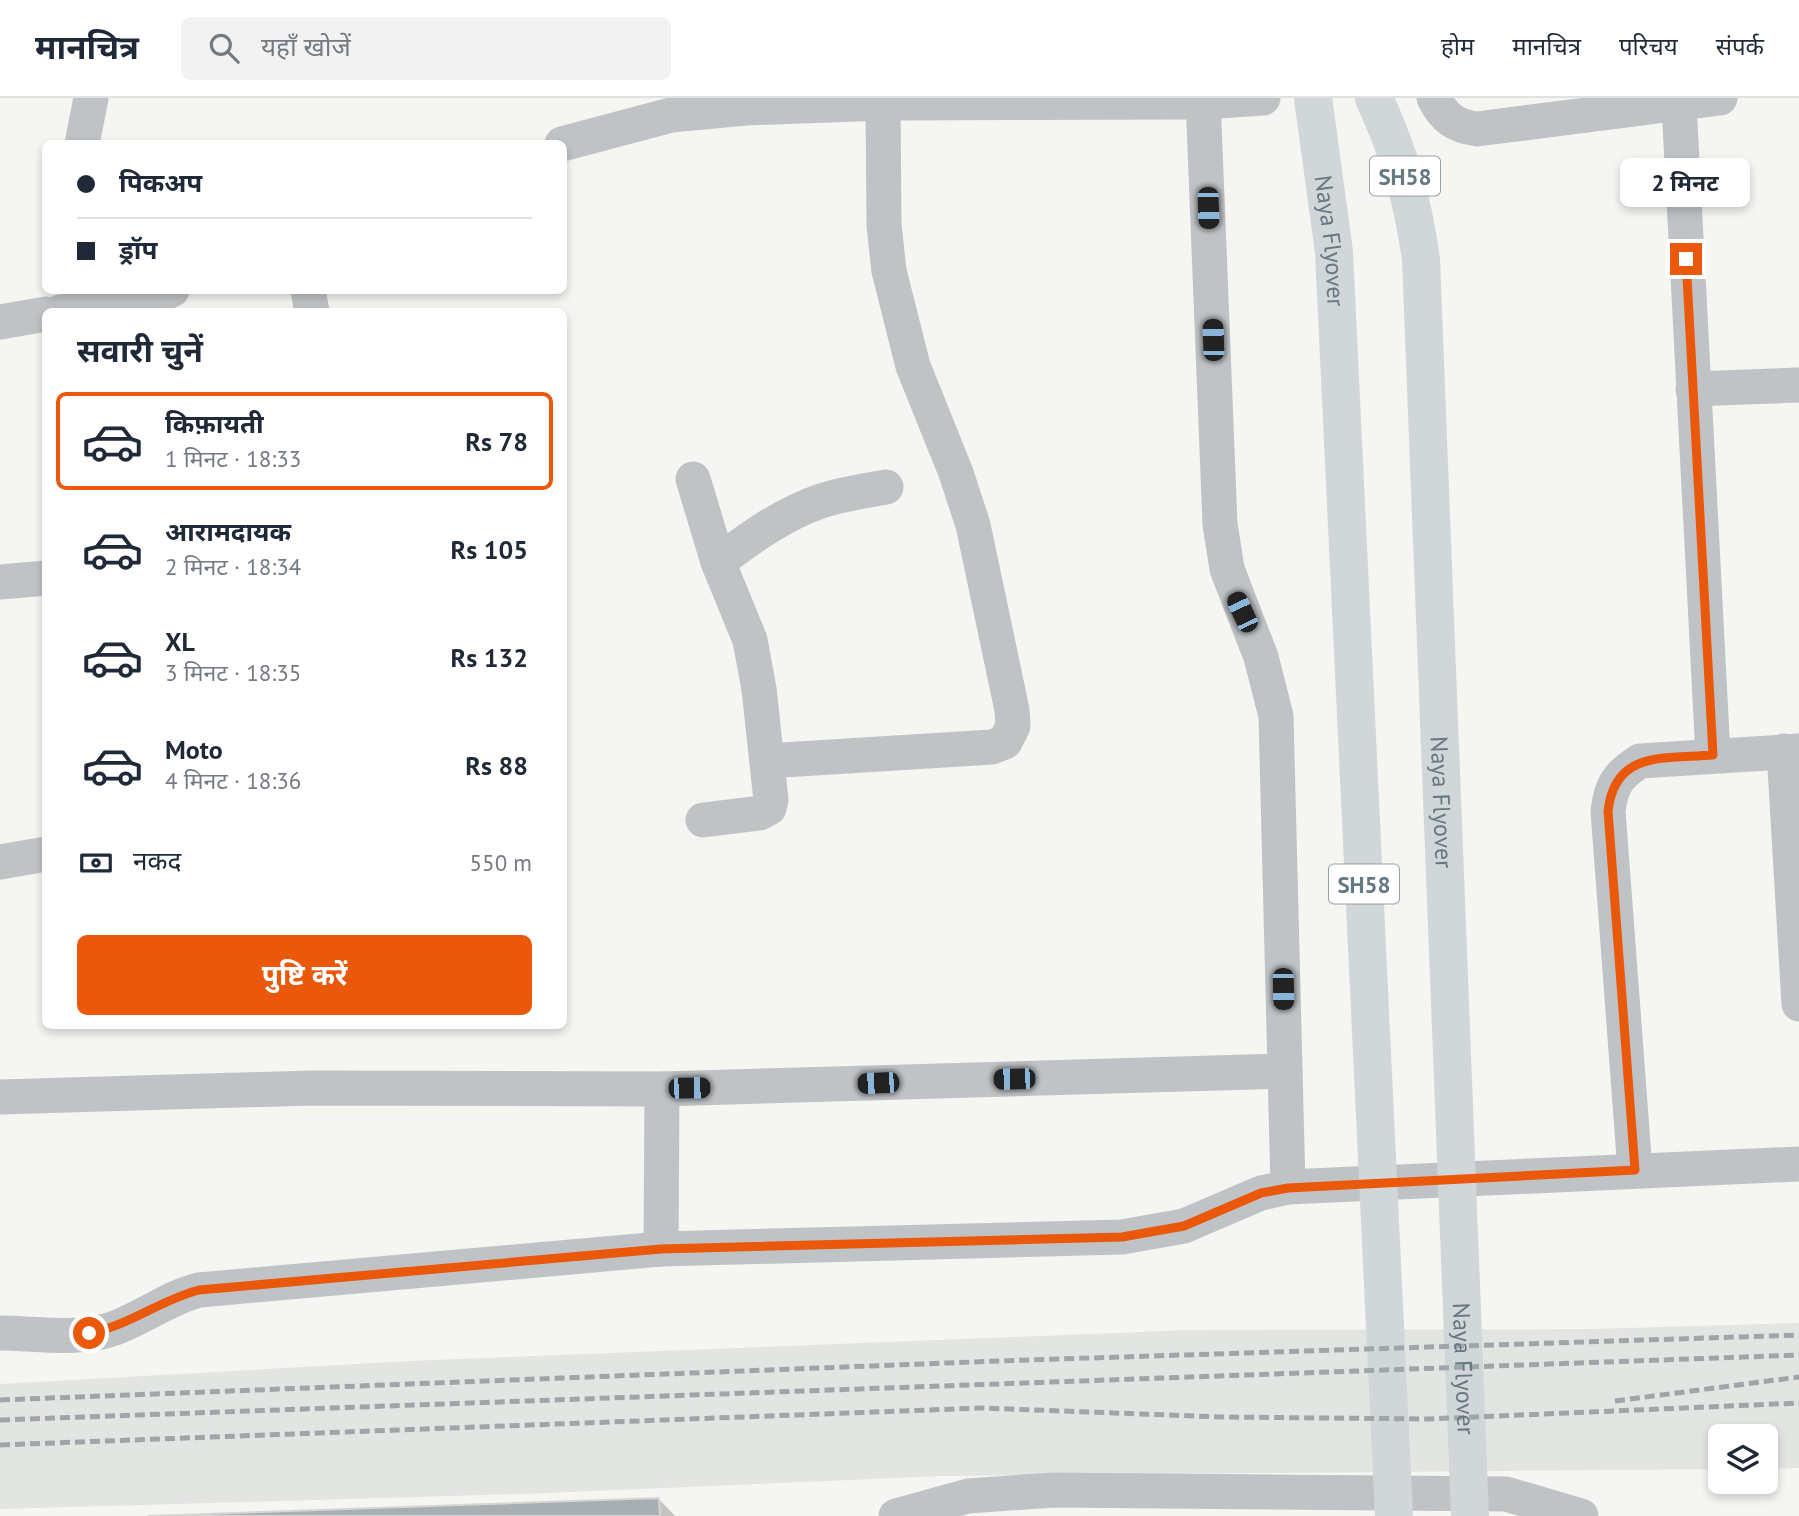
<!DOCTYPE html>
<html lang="hi">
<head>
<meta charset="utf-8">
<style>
  body { margin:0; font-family:"PT Sans","Noto Sans Devanagari",sans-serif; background:#f2f2f3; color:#1f2937; height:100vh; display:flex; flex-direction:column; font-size:26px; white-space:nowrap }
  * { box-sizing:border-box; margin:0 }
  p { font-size:23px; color:#747a83 }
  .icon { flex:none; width:38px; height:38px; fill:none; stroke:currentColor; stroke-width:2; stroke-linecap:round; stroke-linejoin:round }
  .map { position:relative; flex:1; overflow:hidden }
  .details { position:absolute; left:42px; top:210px; width:525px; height:721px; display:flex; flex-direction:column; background:#fff; border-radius:10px; box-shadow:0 4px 10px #0003 }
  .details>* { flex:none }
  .top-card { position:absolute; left:42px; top:42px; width:525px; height:154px; border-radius:10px; box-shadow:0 4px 10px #0003; display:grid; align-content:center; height:154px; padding:0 35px; background:#fff }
  .buttons { position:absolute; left:1708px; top:1326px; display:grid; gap:14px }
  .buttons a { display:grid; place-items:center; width:70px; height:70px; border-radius:10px; background:#fff; box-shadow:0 4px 10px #0003; font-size:35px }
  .end { position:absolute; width:32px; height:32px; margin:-16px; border:9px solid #ea580c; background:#fff; box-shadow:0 0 0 4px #fff }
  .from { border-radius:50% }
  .bubble { position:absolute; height:49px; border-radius:10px; background:#fff; box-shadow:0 4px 10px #0003; font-size:23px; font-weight:700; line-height:49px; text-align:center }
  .car { position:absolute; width:21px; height:42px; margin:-21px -10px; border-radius:9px; box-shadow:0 0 5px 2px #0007; background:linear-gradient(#222 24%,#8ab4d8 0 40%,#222 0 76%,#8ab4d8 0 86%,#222 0) }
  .top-card b { display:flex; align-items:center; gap:24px; height:66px; font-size:26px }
  .top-card b+b { border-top:2px solid #e0e1e3 }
  .top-card i { width:18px; height:18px; background:#1f2937 }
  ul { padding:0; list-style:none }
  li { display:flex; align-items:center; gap:21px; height:98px; margin:0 14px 10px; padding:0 21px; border:4px solid transparent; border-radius:10px }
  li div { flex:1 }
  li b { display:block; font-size:26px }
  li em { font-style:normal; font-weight:700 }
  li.selected { border-color:#ea580c }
  li>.icon { width:63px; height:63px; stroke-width:1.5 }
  h2 { padding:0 35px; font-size:32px; line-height:84px }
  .pay { display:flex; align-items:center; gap:18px; height:77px; padding:0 35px; font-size:26px }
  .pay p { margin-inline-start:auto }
  .action { display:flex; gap:14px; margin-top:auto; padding:14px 35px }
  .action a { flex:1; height:80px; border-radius:10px; background:#ea580c; color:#fff; font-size:28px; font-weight:700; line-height:80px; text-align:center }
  header { display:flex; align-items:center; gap:42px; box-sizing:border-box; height:98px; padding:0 35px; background:#fff; border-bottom:2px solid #e0e1e3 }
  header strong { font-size:33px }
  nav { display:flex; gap:38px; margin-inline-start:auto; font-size:24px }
  .search { width:490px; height:63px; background:#f2f2f3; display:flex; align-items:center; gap:18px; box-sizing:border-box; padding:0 24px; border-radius:10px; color:#747a83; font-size:26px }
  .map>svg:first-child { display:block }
  .built { fill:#e3e5e3 }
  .shadow { fill:#0003 }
  .building { fill:#a6afb2; stroke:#d7d6d5; stroke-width:2 }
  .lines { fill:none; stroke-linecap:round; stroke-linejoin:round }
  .minor { stroke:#bfc3c6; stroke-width:35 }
  .major { stroke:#d1d6d9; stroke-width:38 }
  .rail { stroke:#9ea6aa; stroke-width:5; stroke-dasharray:10 5; stroke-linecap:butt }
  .route { stroke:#ea580c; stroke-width:9 }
  .labels { text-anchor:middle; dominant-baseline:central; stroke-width:7; stroke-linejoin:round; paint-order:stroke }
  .shield { fill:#fff; stroke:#94a0a7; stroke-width:2 }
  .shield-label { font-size:23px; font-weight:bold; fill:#667881 }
  .street-label { font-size:24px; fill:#667881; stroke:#fff }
</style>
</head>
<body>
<header>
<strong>मानचित्र</strong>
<div class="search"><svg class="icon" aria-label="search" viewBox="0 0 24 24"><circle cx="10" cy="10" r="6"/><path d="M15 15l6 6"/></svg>यहाँ खोजें</div>
<nav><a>होम</a><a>मानचित्र</a><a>परिचय</a><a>संपर्क</a></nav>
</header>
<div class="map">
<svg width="1799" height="1418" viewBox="0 0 1799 1418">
  <rect width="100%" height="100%" fill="#f5f5f2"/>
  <!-- built -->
  <polygon class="built" points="1799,1225 1799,1370 1766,1371 1766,1339 1720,1339 1720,1371 942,1378 522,1396 0,1411 0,1286 410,1263 1190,1232 1594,1231"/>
  <!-- shadow -->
  <polygon class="shadow" points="659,1401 675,1418 196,1418"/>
  <!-- building -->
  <polygon class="building" points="659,1400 660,1418 148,1418"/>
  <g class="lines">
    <!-- minor -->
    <g class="minor">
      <polyline points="1203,0 1220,426 1227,471 1261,559 1276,618 1288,1089"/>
      <path d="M1434 0C1444 20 1455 28 1477 31L1720 0"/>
      <polyline points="1679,6 1713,657"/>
      <polyline points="82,46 91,0"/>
      <polyline points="562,46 671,17 746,10 883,5 1204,4 1263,0"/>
      <polyline points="308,192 312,214"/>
      <polyline points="60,214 158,198 172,192"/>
      <polyline points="0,224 46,216"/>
      <polyline points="1693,291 1799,287"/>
      <polyline points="693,381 718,464 750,542 759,591 771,702 769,710 760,715 703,722"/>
      <path d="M718 464C750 440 783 416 821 403 842 396 864 393 886 389"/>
      <polyline points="0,484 46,480"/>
      <polyline points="1784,653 1799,906"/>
      <polyline points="767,663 992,649 1005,644 1013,628 1012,612 973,427 956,375 913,268 889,173 884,127 883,5"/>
      <polyline points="0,764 46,756"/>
      <polyline points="0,999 311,990 662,991 1285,973"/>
      <path d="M1635 1072 1608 713C1611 687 1618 677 1640 663L1799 653"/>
      <polyline points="661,1151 662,991"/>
      <path d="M0 1235C36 1235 81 1243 115 1230 145 1219 168 1200 199 1192L661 1151 1122 1139 1184 1128 1261 1095 1288 1089 1799 1066"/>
      <polyline points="896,1418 968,1398 1054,1392 1506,1396 1581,1418"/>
    </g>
    <!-- major -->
    <g class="major">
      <path id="s1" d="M1313 0 1334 154 1394 1418"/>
      <path id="s2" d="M1374 0C1400 57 1412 99 1421 161L1470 1418"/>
    </g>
    <!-- rail -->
    <g class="rail">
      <polyline points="0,1302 998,1263 1799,1237"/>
      <polyline points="1615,1303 1799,1279"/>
      <polyline points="0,1322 1799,1257"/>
      <polyline points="0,1347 981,1310 1222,1319 1428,1321 1799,1305"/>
    </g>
  </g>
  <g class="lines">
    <!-- route -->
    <path class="route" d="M89 1235C129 1228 160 1202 199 1192L661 1151 1122 1139 1184 1128 1261 1095 1288 1090 1635 1072 1608 713C1615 652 1664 661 1713 657L1686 161"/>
  </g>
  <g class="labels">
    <!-- shield labels -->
    <g class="shield">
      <rect x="1370" y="58.5" width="70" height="39" rx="5"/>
      <rect x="1329" y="766.5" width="70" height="39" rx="5"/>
    </g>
    <g class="shield-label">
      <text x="1405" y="78">SH58</text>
      <text x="1364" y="786">SH58</text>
    </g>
    <!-- street labels -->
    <g class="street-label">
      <text stroke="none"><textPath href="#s1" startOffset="144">Naya Flyover</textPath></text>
      <text stroke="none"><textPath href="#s2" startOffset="712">Naya Flyover</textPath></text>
      <text stroke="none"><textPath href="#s2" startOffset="1279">Naya Flyover</textPath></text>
    </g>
  </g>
</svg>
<div class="buttons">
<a><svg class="icon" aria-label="layers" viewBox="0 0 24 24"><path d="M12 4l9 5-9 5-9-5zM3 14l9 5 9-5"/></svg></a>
</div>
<i class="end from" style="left:89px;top:1235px"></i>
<i class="end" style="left:1686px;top:161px"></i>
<div class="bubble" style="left:1620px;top:60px;width:130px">2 मिनट</div>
<i class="car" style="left:1208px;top:110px;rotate:178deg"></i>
<i class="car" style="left:1213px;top:242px;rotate:358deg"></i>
<i class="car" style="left:1242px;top:514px;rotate:335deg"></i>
<i class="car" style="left:1283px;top:891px;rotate:179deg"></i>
<i class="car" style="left:1014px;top:981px;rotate:269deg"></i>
<i class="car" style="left:878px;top:985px;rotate:268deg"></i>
<i class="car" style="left:689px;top:990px;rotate:89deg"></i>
<div class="top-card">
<b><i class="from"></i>पिकअप</b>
<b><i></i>ड्रॉप</b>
</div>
<section class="details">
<h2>सवारी चुनें</h2>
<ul>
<li class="selected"><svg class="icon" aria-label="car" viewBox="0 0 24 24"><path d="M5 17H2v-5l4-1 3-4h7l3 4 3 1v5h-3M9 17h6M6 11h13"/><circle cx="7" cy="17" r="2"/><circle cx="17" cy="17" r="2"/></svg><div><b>किफ़ायती</b><p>1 मिनट · 18:33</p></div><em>Rs 78</em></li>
<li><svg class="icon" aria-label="car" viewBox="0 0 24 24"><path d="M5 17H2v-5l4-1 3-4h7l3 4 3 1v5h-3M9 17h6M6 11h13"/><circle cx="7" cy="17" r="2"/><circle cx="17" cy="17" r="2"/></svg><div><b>आरामदायक</b><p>2 मिनट · 18:34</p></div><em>Rs 105</em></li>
<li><svg class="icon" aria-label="car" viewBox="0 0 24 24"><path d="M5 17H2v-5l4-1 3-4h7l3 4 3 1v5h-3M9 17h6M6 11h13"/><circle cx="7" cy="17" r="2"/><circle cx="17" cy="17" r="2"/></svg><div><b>XL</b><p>3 मिनट · 18:35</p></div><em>Rs 132</em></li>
<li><svg class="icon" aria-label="car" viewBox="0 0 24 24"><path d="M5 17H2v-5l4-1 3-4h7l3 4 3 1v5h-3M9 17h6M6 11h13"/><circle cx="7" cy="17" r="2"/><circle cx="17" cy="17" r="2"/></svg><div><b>Moto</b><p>4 मिनट · 18:36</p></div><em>Rs 88</em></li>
</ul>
<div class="pay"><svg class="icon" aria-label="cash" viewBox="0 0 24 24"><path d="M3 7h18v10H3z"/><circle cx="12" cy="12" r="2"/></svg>नकद<p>550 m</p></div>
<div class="action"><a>पुष्टि करें</a></div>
</section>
</div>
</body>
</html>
